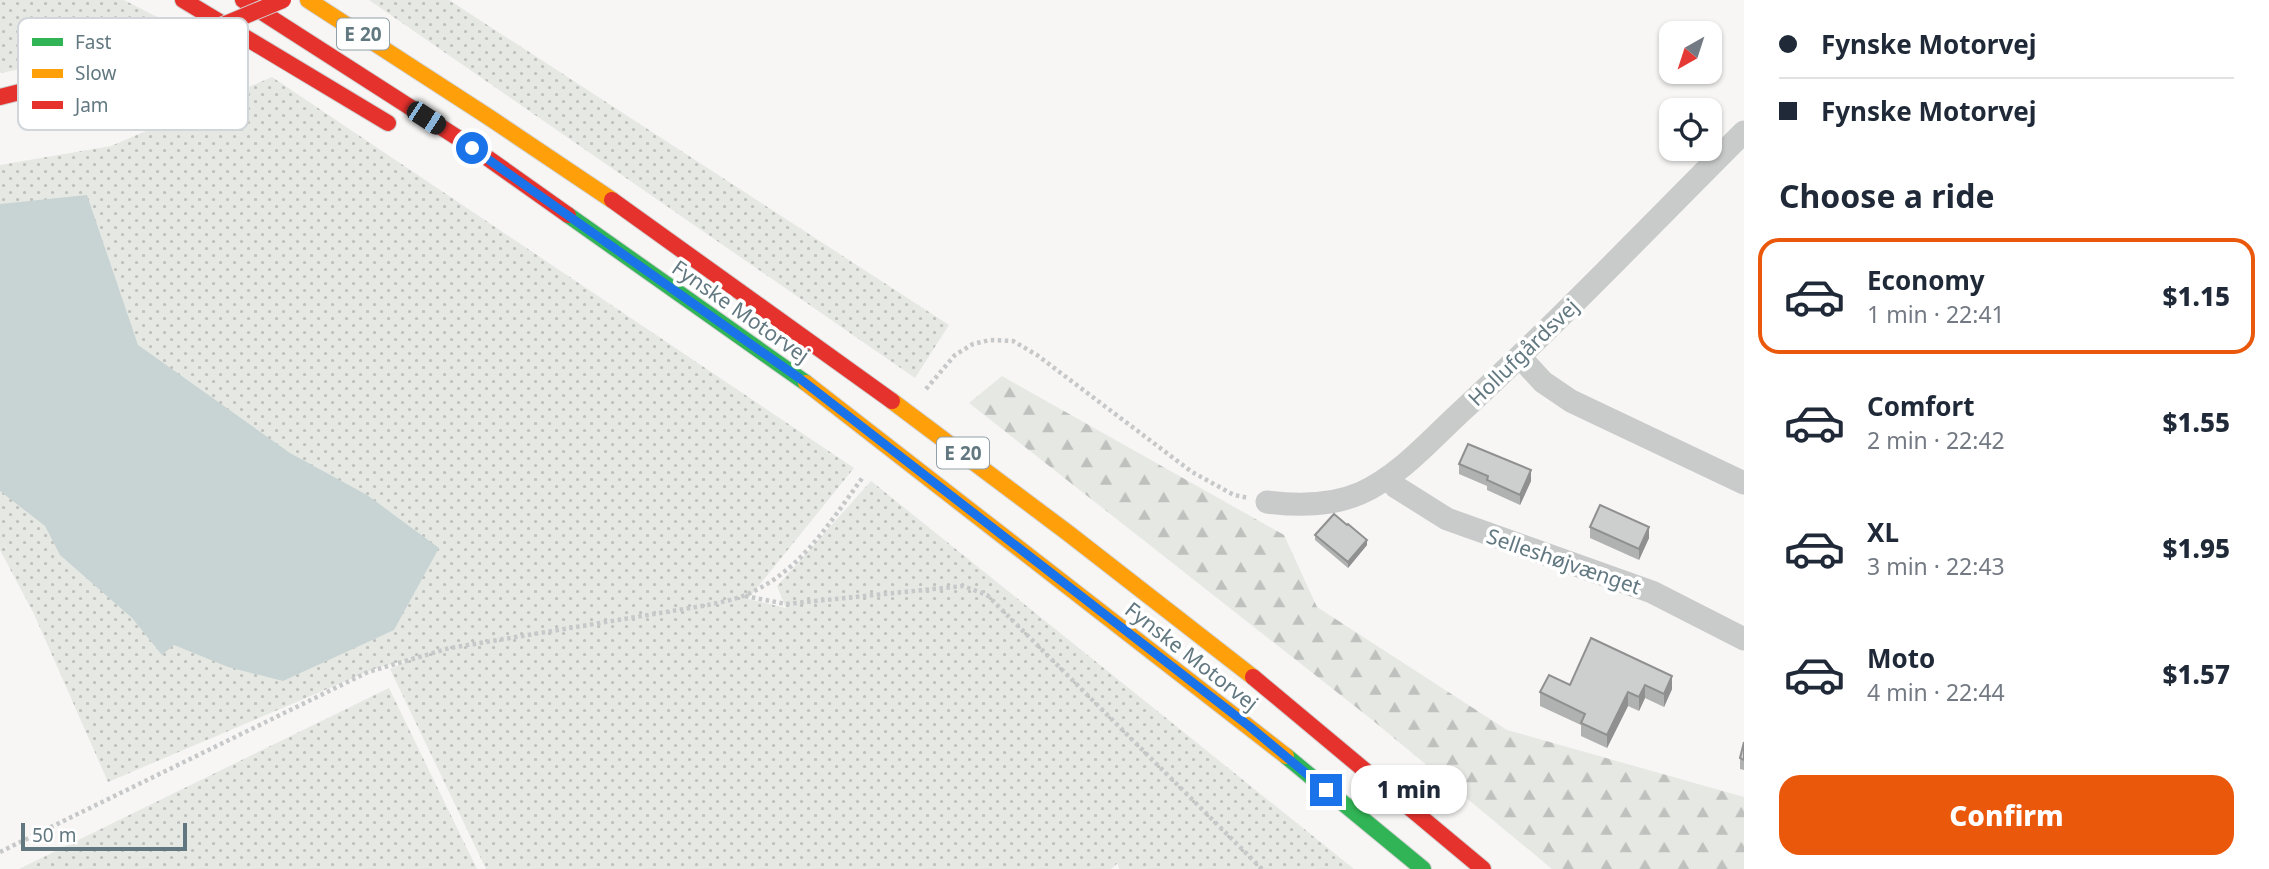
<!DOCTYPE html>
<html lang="en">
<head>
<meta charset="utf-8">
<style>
  body { margin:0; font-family:"Noto Sans",sans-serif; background:#f2f2f3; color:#1f2937; height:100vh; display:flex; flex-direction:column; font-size:26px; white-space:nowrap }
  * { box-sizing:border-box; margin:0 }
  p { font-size:23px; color:#747a83 }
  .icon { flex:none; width:38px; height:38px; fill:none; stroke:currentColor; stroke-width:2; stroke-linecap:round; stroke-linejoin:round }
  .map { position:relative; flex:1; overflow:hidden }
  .panel { display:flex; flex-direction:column; background:#fff; width:525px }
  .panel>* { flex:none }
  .guide { display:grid; align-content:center; height:154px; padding:0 35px; background:#fff }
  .needle { width:46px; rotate:219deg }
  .controls { position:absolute; left:1659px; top:21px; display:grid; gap:14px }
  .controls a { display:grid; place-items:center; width:63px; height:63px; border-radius:14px; background:#fff; box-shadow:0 2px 5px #0004; font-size:35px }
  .scale { position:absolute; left:21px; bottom:18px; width:166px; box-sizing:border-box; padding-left:7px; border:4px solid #627880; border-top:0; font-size:19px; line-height:24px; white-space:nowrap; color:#627880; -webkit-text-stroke:5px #fff; paint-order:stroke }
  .end { position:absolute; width:32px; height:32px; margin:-16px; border:9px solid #1a73e8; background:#fff; box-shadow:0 0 0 4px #fff }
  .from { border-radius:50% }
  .bubble { position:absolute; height:49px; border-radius:21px; background:#fff; box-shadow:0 2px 5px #0004; font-size:23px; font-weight:800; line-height:49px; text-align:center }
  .car { position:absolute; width:21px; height:42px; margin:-21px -10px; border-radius:9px; box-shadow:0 0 5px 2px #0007; background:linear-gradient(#222 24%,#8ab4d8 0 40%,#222 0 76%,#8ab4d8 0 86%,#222 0) }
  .guide b { display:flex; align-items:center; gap:24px; height:66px; font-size:26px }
  .guide b+b { border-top:2px solid #e0e1e3 }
  .guide i { width:18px; height:18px; background:#1f2937 }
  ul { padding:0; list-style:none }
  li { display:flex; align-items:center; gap:21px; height:116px; margin:0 14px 10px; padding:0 21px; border:4px solid transparent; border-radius:21px }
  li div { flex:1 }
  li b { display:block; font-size:26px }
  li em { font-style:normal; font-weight:800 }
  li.selected { border-color:#ea580c }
  li>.icon { width:63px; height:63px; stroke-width:1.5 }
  h2 { padding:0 35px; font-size:32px; line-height:84px }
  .cta { display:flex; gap:14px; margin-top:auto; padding:14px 35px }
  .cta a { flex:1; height:80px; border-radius:21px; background:#ea580c; color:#fff; font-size:28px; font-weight:800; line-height:80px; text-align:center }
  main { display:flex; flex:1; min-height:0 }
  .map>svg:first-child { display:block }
  .grass { fill:url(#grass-dots) }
  .forest { fill:url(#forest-firs) }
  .water { fill:#c8d4d4 }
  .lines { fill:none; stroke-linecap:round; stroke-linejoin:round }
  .fast-casing { stroke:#d2d3d3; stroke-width:18 }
  .slow-casing { stroke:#d2d3d3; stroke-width:18 }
  .jam-casing { stroke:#d2d3d3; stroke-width:18 }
  .path { stroke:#c7c8c9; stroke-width:4.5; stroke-dasharray:3.5 3.5; stroke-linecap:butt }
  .street { stroke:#c9cbcb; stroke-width:23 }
  .fast { stroke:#30b455; stroke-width:16 }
  .slow { stroke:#ff9f0a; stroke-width:16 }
  .jam { stroke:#e5322d; stroke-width:16 }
  .jam-bridge-casing { stroke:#d2d3d3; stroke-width:18; stroke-linecap:butt }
  .jam-bridge { stroke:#e5322d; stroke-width:16 }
  .wall { fill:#b0b1b1 }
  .shaded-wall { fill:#909090 }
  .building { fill:#cdcece; stroke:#909090; stroke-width:2 }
  .route { stroke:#1a73e8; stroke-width:9 }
  .labels { text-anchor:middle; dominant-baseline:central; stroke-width:7; stroke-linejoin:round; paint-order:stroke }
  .shield { fill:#fff; stroke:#91a0a6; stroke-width:2 }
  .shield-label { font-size:19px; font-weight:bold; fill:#627880 }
  .street-label { font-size:21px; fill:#627880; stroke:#fff }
  .key { fill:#fff; stroke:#d0d6d9; stroke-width:2 }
  .key-label { font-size:19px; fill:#627880 }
</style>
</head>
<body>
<main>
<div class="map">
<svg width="1744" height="869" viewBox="0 0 1744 869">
  <defs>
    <pattern id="grass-dots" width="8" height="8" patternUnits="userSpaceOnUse" patternTransform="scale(1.75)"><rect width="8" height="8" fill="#e6e8e3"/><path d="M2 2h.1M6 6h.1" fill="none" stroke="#bec1bd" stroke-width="1.8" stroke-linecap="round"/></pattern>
    <pattern id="forest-firs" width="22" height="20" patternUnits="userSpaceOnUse" patternTransform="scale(1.75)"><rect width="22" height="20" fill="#e6e8e3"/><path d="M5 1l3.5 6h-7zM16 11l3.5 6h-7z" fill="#bec1bd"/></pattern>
  </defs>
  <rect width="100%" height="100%" fill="#f7f6f5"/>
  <!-- grass -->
  <g class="grass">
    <polygon points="0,0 124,0 161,19 43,65 0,73"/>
    <polygon points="369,0 449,0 949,325 915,378"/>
    <polygon points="272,77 854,468 748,599 786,608 777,586 871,481 1354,869 1119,869 1118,863 1111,869 486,869 390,669 409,660 379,667 108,782 34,614 0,550 0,165 111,146"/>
    <polygon points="389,688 477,869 19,869"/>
  </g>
  <!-- forest -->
  <polygon class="forest" points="1002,376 1284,535 1317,607 1507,730 1744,797 1744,869 1552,869 1371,719 969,403"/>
  <!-- water -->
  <polygon class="water" points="87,195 138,345 290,453 367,495 439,548 394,630 283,681 228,667 174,645 162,655 132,618 60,555 45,526 0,491 0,204"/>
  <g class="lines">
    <!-- fast casing -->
    <g class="fast-casing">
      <g id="fast">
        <polyline points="568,215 806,383"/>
        <polyline points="1286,756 1423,869"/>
      </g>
    </g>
    <!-- slow casing -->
    <g class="slow-casing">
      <g id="slow">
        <polyline points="308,0 487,116 612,200"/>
        <polyline points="806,383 1286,756"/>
        <polyline points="892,401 1068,533 1253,677"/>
      </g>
    </g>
    <!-- jam casing -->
    <g class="jam-casing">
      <g id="jam">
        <polyline points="183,0 388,123"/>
        <polyline points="243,0 472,147 568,215"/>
        <polyline points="0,97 127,65"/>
        <polyline points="612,200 892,401"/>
        <polyline points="1253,677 1483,869"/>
      </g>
    </g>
    <!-- path -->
    <g class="path">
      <polyline points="926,389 955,355 973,344 990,340 1013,341 1037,355 1192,472 1234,495 1249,498"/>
      <polyline points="745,596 786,604 963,586 987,595 1262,869"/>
      <path d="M0 852 368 672 450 648 708 605C720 602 734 600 745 595 800 573 830 522 863 477"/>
    </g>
    <!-- street -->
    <g class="street">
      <polyline points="1520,357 1543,382 1571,401 1744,483"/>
      <polyline points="1388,478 1396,487 1447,519 1652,592 1744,639"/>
      <path d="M1267 502C1299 506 1331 506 1361 493 1401 475 1432 438 1464 409 1560 320 1651 225 1744 132"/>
    </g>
    <!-- fast -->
    <use href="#fast" class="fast"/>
    <!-- slow -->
    <use href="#slow" class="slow"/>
    <!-- jam -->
    <use href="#jam" class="jam"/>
    <!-- jam-bridge casing -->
    <g class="jam-bridge-casing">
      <polyline id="jam-bridge" points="127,65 283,0"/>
    </g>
    <!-- jam-bridge -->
    <use href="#jam-bridge" class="jam-bridge"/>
  </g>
  <!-- wall -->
  <g class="wall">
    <polygon points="1459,464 1531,481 1520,505 1487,490 1487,486 1459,474"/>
    <polygon points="1590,527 1649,538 1639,560 1590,538"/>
    <polygon points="1315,535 1367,545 1348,568 1315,540"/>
    <polygon points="1591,638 1672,689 1664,707 1645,698 1639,711 1628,706 1607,748 1581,736 1581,725 1540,706 1540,692 1570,685"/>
    <polygon points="1744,742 1744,770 1740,769 1740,758"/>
  </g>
  <!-- shaded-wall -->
  <g class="shaded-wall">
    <polygon points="1531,470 1531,481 1520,505 1520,495"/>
    <polygon points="1649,527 1649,538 1639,560 1639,549"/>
    <polygon points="1367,540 1367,545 1348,568 1348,562"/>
    <polygon points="1672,676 1672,689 1664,707 1664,694"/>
    <polygon points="1645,685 1645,698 1639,711 1639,697"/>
    <polygon points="1628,692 1628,706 1607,748 1607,735"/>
  </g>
  <!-- building -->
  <g class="building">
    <polygon points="1468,444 1531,470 1520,495 1487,480 1488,476 1459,464"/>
    <polygon points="1600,505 1649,527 1639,549 1590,527"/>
    <polygon points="1334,514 1347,525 1348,524 1367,540 1348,562 1315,535"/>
    <polygon points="1591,638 1672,676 1664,694 1645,685 1639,697 1628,692 1607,735 1581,723 1585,714 1540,692 1549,675 1570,685"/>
    <polygon points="1744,742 1744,760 1740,758"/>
  </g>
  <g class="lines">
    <!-- route -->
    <polyline class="route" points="472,148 799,378 1249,726 1326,790"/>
  </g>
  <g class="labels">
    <!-- shield labels -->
    <g class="shield">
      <rect x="337" y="18.5" width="52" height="31" rx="5"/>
      <rect x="937" y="437.5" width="52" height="31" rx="5"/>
    </g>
    <g class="shield-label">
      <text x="363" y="34">E 20</text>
      <text x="963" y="453">E 20</text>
    </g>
    <!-- street labels -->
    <g class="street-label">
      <text transform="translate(741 311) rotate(35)">Fynske Motorvej</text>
      <text transform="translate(1523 352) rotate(-44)">Hollufgårdsvej</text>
      <text transform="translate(1564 561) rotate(19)">Selleshøjvænget</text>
      <text transform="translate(1192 656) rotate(38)">Fynske Motorvej</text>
    </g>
  </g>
  <!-- legend -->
  <rect x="18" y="18" width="230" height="112" rx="10" class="key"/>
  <rect x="32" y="38" width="31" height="8" fill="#30b455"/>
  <rect x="32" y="69" width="31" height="9" fill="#ff9f0a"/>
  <rect x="32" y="101" width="31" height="8" fill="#e5322d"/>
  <g class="key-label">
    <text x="75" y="49">Fast</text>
    <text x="75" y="80">Slow</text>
    <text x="75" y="112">Jam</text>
  </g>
</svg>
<div class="controls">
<a><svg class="needle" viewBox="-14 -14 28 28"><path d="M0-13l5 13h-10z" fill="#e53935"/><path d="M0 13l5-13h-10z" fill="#747a83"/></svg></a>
<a><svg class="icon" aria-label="locate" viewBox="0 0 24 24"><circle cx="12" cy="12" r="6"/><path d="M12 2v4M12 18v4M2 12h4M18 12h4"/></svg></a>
</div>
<div class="scale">50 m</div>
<i class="end from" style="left:472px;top:148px"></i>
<i class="end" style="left:1326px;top:790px"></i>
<div class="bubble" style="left:1351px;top:765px;width:116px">1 min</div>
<i class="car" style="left:426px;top:118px;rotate:123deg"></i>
</div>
<section class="panel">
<div class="guide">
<b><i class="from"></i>Fynske Motorvej</b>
<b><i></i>Fynske Motorvej</b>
</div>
<h2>Choose a ride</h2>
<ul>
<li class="selected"><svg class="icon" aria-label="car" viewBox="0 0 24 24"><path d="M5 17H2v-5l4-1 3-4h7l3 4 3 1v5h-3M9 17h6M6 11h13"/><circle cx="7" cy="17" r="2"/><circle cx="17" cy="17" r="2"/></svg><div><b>Economy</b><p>1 min · 22:41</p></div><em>$1.15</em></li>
<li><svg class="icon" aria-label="car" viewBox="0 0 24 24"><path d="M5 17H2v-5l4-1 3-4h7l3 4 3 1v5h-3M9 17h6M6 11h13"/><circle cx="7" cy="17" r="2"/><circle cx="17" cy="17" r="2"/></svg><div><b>Comfort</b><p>2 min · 22:42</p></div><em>$1.55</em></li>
<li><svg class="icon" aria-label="car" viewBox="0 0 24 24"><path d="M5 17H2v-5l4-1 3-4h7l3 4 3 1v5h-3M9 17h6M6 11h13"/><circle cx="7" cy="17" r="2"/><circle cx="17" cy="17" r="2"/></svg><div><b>XL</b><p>3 min · 22:43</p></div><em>$1.95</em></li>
<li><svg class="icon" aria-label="car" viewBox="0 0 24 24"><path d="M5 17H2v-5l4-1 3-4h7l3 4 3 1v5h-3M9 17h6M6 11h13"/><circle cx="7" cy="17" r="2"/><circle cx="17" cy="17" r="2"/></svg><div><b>Moto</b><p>4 min · 22:44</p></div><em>$1.57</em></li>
</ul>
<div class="cta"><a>Confirm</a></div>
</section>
</main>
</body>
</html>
